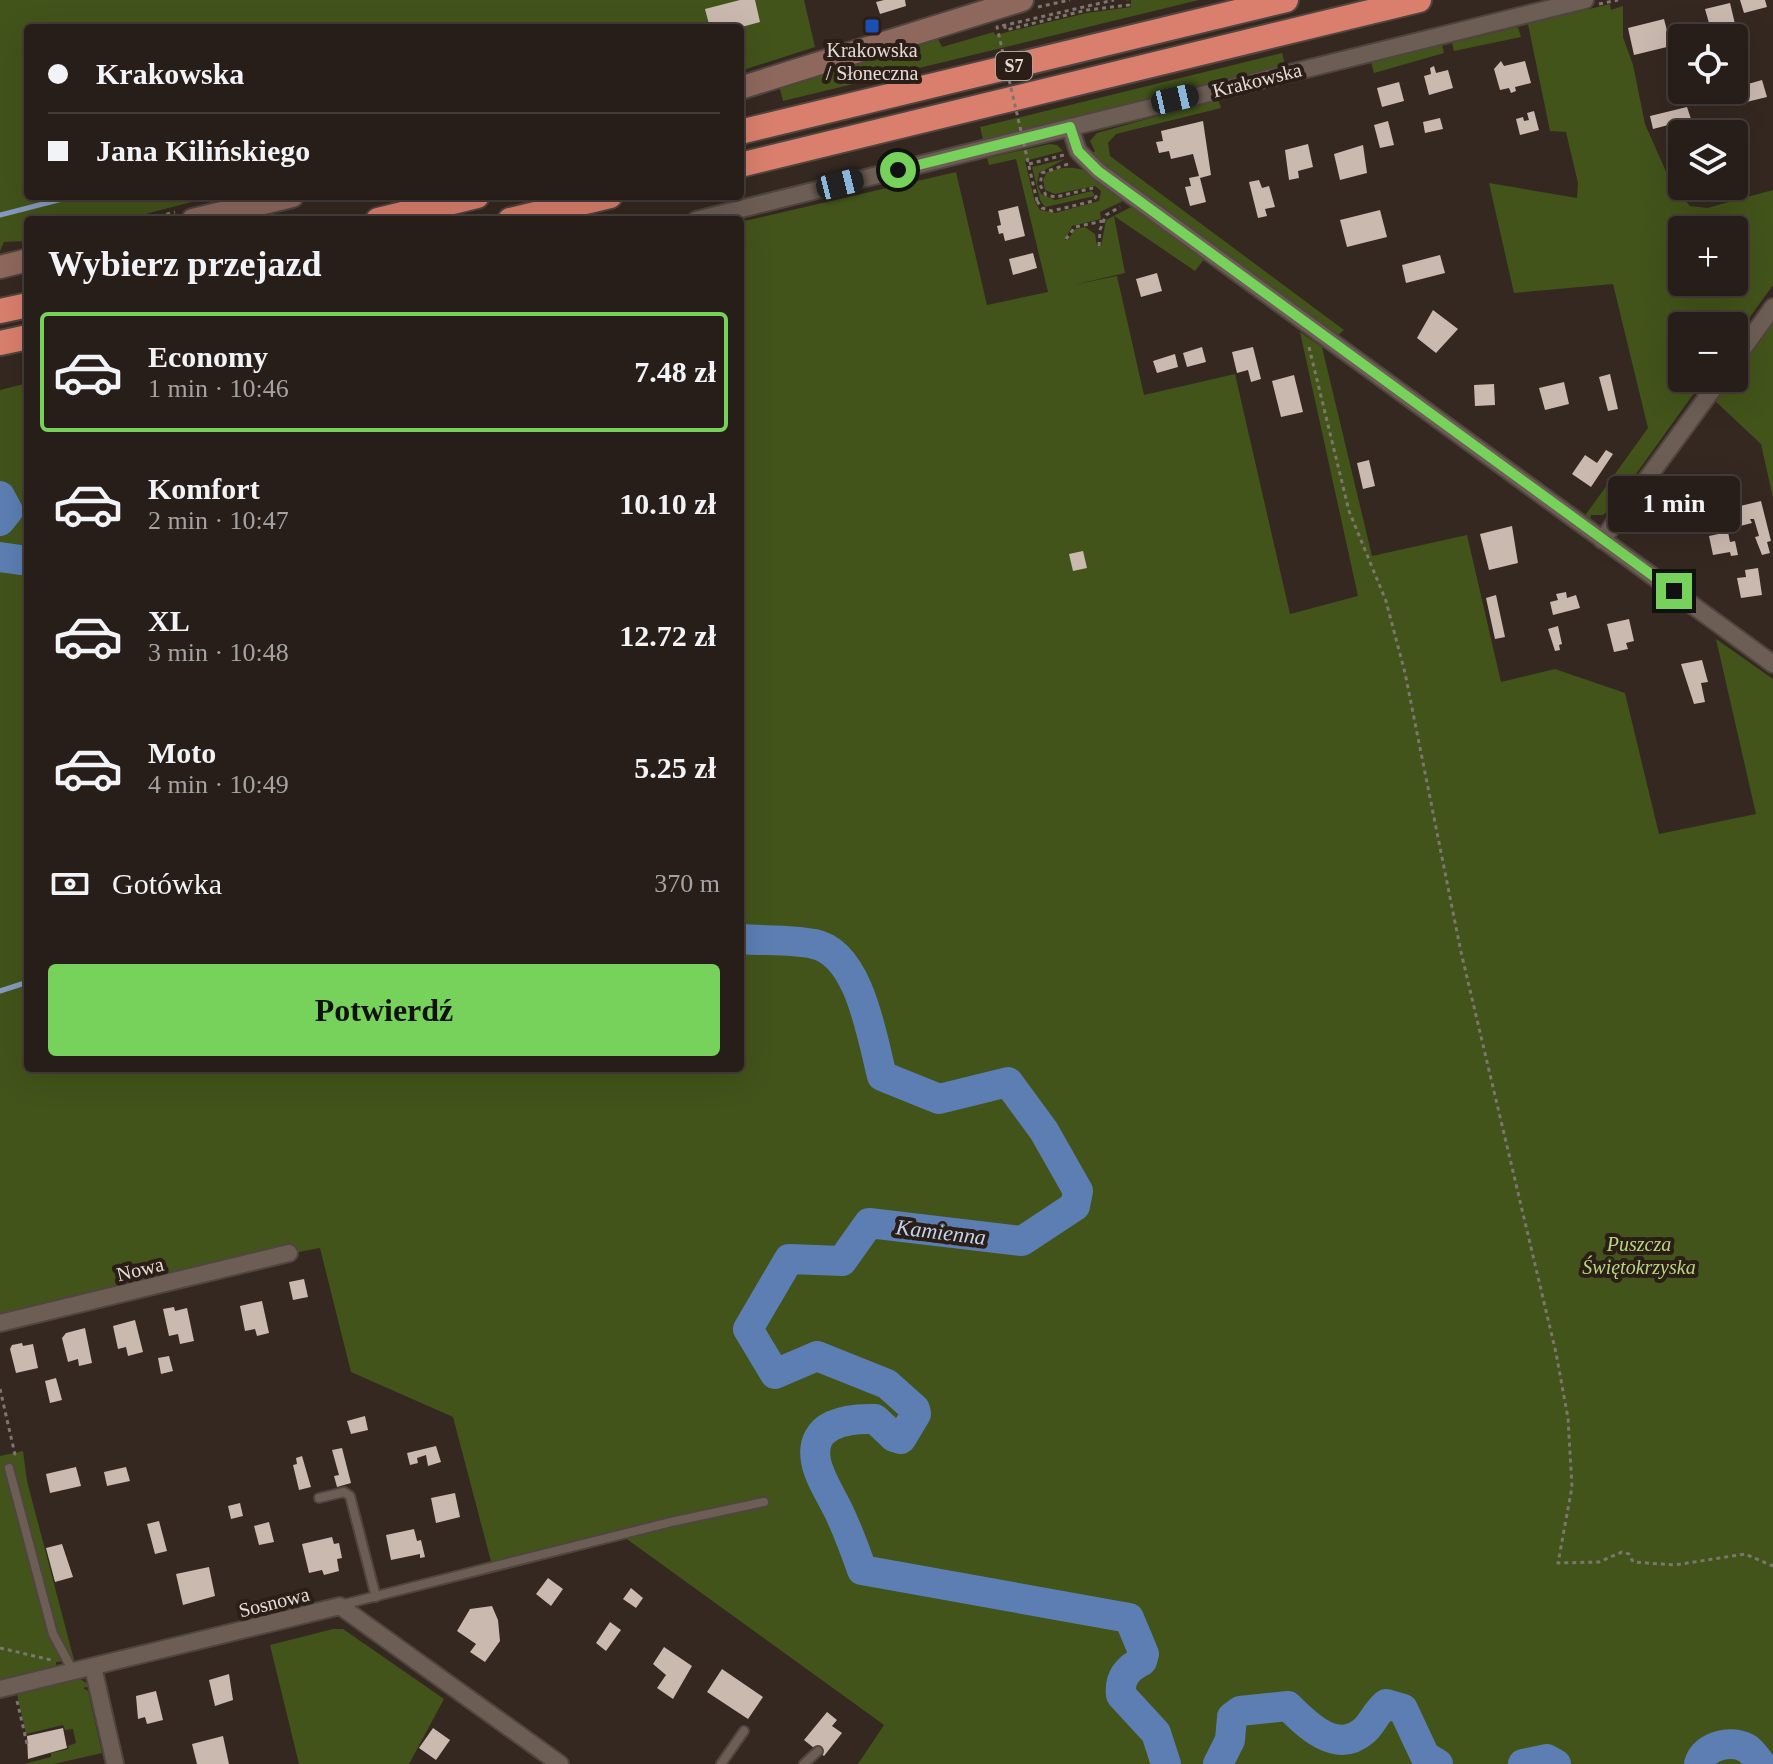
<!DOCTYPE html>
<html lang="pl">
<head>
<meta charset="utf-8">
<style>
  body { margin:0; font-family:"Times New Roman",serif; background:#302722; color:#f1f3f6; height:100vh; display:flex; flex-direction:column; font-size:30px; white-space:nowrap }
  * { box-sizing:border-box; margin:0 }
  p { font-size:26px; color:#a5a2a2 }
  .icon { flex:none; width:44px; height:44px; fill:none; stroke:currentColor; stroke-width:2; stroke-linecap:round; stroke-linejoin:round }
  .map { position:relative; flex:1; overflow:hidden }
  .details { position:absolute; left:24px; top:216px; width:720px; height:856px; display:flex; flex-direction:column; background:#281e19; border-radius:8px; box-shadow:0 8px 32px #0002,0 0 0 2px #443c38 }
  .details>* { flex:none }
  .top-card { position:absolute; left:24px; top:24px; width:720px; height:176px; border-radius:8px; box-shadow:0 8px 32px #0002,0 0 0 2px #443c38; display:grid; align-content:center; height:176px; padding:0 24px; background:#281e19 }
  .controls { position:absolute; left:1668px; top:24px; display:grid; gap:16px }
  .controls a { display:grid; place-items:center; width:80px; height:80px; border-radius:8px; background:#281e19; box-shadow:0 8px 32px #0002,0 0 0 2px #443c38; font-size:40px }
  .end { position:absolute; width:36px; height:36px; margin:-18px; border:10px solid #76d25a; background:#111; box-shadow:0 0 0 4px #111 }
  .from { border-radius:50% }
  .bubble { position:absolute; height:56px; border-radius:8px; background:#281e19; box-shadow:0 8px 32px #0002,0 0 0 2px #443c38; font-size:26px; font-weight:700; line-height:56px; text-align:center }
  .car { position:absolute; width:24px; height:48px; margin:-24px -12px; border-radius:10px; box-shadow:0 0 6px 2px #0007; background:linear-gradient(#222 24%,#8ab4d8 0 40%,#222 0 76%,#8ab4d8 0 86%,#222 0) }
  .top-card b { display:flex; align-items:center; gap:28px; height:76px; font-size:30px }
  .top-card b+b { border-top:2px solid #443c38 }
  .top-card i { width:20px; height:20px; background:#f1f3f6 }
  ul { padding:0; list-style:none }
  li { display:flex; align-items:center; gap:24px; height:120px; margin:0 16px 12px; padding:0 8px; border:4px solid transparent; border-radius:8px }
  li div { flex:1 }
  li b { display:block; font-size:30px }
  li em { font-style:normal; font-weight:700 }
  li.selected { border-color:#76d25a }
  li>.icon { width:72px; height:72px; stroke-width:1.5 }
  h2 { padding:0 24px; font-size:36px; line-height:96px }
  .pay { display:flex; align-items:center; gap:20px; height:88px; padding:0 24px; font-size:30px }
  .pay p { margin-inline-start:auto }
  .cta { display:flex; gap:16px; margin-top:auto; padding:16px 24px }
  .cta a { flex:1; height:92px; border-radius:8px; background:#76d25a; color:#111; font-size:32px; font-weight:700; line-height:92px; text-align:center }
  .map>svg:first-child { display:block }
  .green { fill:#42541a; fill-rule:evenodd }
  .lines { fill:none; stroke-linecap:round; stroke-linejoin:round }
  .stream { stroke:#859abe; stroke-width:5 }
  .river { stroke:#5c7eb3; stroke-width:30 }
  .building { fill:#cab9af }
  .lane-casing { stroke:#50453f; stroke-width:12 }
  .street-casing { stroke:#50453f; stroke-width:20 }
  .secondary-casing { stroke:#50453f; stroke-width:26 }
  .highway-casing { stroke:#50453f; stroke-width:28 }
  .path { stroke:#7f746e; stroke-width:3; stroke-dasharray:4 4; stroke-linecap:butt }
  .lane { stroke:#6d5e55; stroke-width:8 }
  .street { stroke:#6d5e55; stroke-width:16 }
  .secondary { stroke:#8e685c; stroke-width:22 }
  .highway { stroke:#da7f6d; stroke-width:24 }
  .path-bridge { stroke:#7f746e; stroke-width:3; stroke-dasharray:4 4; stroke-linecap:butt }
  .route { stroke:#76d25a; stroke-width:10 }
  .transit-dot { fill:#1a4fb4; stroke:#2b1e17; stroke-width:3 }
  .labels { text-anchor:middle; dominant-baseline:central; stroke-width:8; stroke-linejoin:round; paint-order:stroke }
  .shield { fill:#2b1e17; stroke:#ada39d; stroke-width:2 }
  .shield-label { font-size:18px; font-weight:bold; fill:#e5dcd7 }
  .poi-label { font-size:20px; fill:#e5dcd7; stroke:#2b1e17 }
  .street-label { font-size:20px; fill:#e5dcd7; stroke:#2b1e17 }
  .park-label { font-size:20px; font-style:italic; fill:#b7d77d; stroke:#2b1e17 }
  .water-label { font-size:22px; font-style:italic; fill:#bfd3f2; stroke:#2b1e17 }
</style>
</head>
<body>
<div class="map">
<svg width="1773" height="1764" viewBox="0 0 1773 1764">
  <rect width="100%" height="100%" fill="#352821"/>
  <!-- green -->
  <g class="green">
    <polygon points="0,0 804,0 815,47 740,71 740,28 28,28 28,196 215,196 122,220 28,220 28,241 4,242 0,251"/>
    <polygon points="1131,0 1199,0 783,101 779,85 936,35 942,47 994,32 995,35 1087,13 1131,7"/>
    <path d="M1610 4 1611 10 1623 6V37L1633 65 1645 124 1672 185 1690 206 1707 208 1773 190V285L1734 339V326H1682V378H1705L1613 506 1603 515H1591L1590 519 1584 517 1648 428 1613 284 1514 293 1489 183 1577 198 1578 183 1566 132 1550 131 1528 24ZM1682 230H1734V282H1682Z"/>
    <polygon points="1518,27 1521,37 1454,51 1452,43"/>
    <polygon points="1442,45 1444,53 1374,73 1371,62"/>
    <polygon points="1282,53 1286,68 984,144 980,127"/>
    <polygon points="1218,99 1221,108 1116,134 1108,143 1110,156 1344,330 1337,336 1091,154 1095,151 1090,141 1097,133"/>
    <path d="M1050 144 1057 145 1063 151 1025 161 1035 202 1040 210 1055 213 1099 201 1101 191 1095 186 1055 194 1045 190 1043 180 1047 172C1086 159 1095 178 1125 200L1100 212 1101 219 1072 226 1065 240H1068L1075 229 1085 227 1095 234 1097 246H1101L1106 220 1133 206 1205 258 1195 271 1114 216 1125 273 1073 285 1117 276 1144 395 1235 374 1290 614 1358 596 1300 332 1322 347 1372 556 1467 535 1501 682 1555 669 1625 693 1659 834 1756 814 1716 639 1773 679V1764H858L884 1725 624 1537 493 1569 453 1417 351 1372 320 1248 204 1270 0 1321V390L28 383V1068H740V222L956 172 987 305 1048 292 1016 159 989 165 987 158Z"/>
    <polygon points="1065,159 1039,173 1037,184 1041,194 1055,200 1092,191 1095,196 1045,207 1040,200 1032,167"/>
    <polygon points="1773,320 1773,498 1761,444 1714,400 1730,378 1734,378 1734,373"/>
    <polygon points="23,1451 27,1481 74,1660 56,1662 56,1668 0,1682 0,1456"/>
    <polygon points="333,1629 343,1629 444,1699 409,1764 299,1764 270,1645"/>
    <polygon points="80,1679 91,1686 83,1688 88,1691 102,1753 54,1764 24,1764 51,1757 51,1753 69,1749 68,1746 76,1743 73,1729 65,1730 63,1725 26,1734 17,1694"/>
  </g>
  <g class="lines">
    <!-- stream -->
    <g class="stream">
      <polyline points="0,215 74,196"/>
      <polyline points="0,991 28,982"/>
    </g>
    <!-- river -->
    <g class="river">
      <polyline points="0,496 8,511 0,521"/>
      <polyline points="0,557 28,561"/>
      <path d="M740 939C764 941 791 939 814 944 860 953 872 1038 882 1076L939 1099 1008 1082 1044 1131 1078 1191 1075 1206 1022 1241 869 1223 842 1261 789 1259 748 1329 775 1374 817 1356 887 1384 915 1409 916 1414 901 1439 894 1437 875 1419C848 1418 809 1423 816 1461 819 1478 832 1497 839 1512 848 1531 855 1550 862 1570L1129 1618 1144 1654 1142 1661C1128 1668 1119 1678 1121 1695L1156 1733 1166 1764"/>
      <path d="M1218 1764 1230 1740 1232 1717 1240 1711 1288 1706C1308 1726 1337 1755 1365 1730 1373 1722 1377 1711 1386 1704L1403 1709 1425 1756 1438 1764"/>
      <polyline points="1523,1764 1547,1759 1556,1764"/>
      <path d="M1699 1764C1704 1745 1733 1739 1748 1749 1753 1753 1757 1759 1761 1764"/>
    </g>
  </g>
  <!-- building -->
  <g class="building">
    <polygon points="740,0 755,0 760,22 738,28 710,28 705,9"/>
    <polygon points="884,0 905,0 906,6 880,14 876,2"/>
    <polygon points="1740,0 1765,0 1767,7 1744,13"/>
    <polygon points="1730,3 1735,24 1711,30 1705,9"/>
    <polygon points="1664,19 1671,46 1634,55 1628,28"/>
    <polygon points="1501,61 1504,66 1525,61 1531,83 1515,87 1516,91 1511,93 1509,88 1500,90 1494,69"/>
    <polygon points="1434,66 1436,73 1448,70 1453,88 1429,95 1424,76 1431,74 1430,68"/>
    <polygon points="1762,80 1767,97 1730,106 1727,90"/>
    <polygon points="1399,82 1404,101 1382,107 1377,88"/>
    <polygon points="1687,107 1691,119 1653,129 1650,116"/>
    <polygon points="1534,111 1539,130 1520,135 1516,119 1523,117 1524,121 1529,120 1527,113"/>
    <polygon points="1440,118 1443,129 1425,133 1423,122"/>
    <polygon points="1203,121 1211,175 1200,178 1206,202 1190,206 1185,187 1191,186 1189,178 1199,176 1193,154 1171,159 1169,151 1159,153 1156,142 1163,141 1161,131"/>
    <polygon points="1388,121 1394,145 1380,148 1374,125"/>
    <polygon points="1308,144 1313,167 1298,171 1299,178 1289,180 1285,150"/>
    <polygon points="1363,145 1367,173 1340,180 1334,154"/>
    <polygon points="1259,180 1262,188 1269,186 1275,207 1265,209 1267,216 1258,218 1249,182"/>
    <polygon points="1018,206 1025,236 1005,241 1003,233 999,234 997,226 1001,225 998,211"/>
    <polygon points="1380,210 1387,237 1347,247 1340,220"/>
    <polygon points="1033,253 1037,268 1013,275 1009,259"/>
    <polygon points="1440,255 1445,273 1406,283 1402,265"/>
    <polygon points="1157,273 1162,291 1141,297 1136,279"/>
    <polygon points="1433,310 1458,329 1436,353 1417,338"/>
    <polygon points="1202,347 1206,362 1187,367 1183,353"/>
    <polygon points="1253,347 1261,379 1251,382 1248,370 1237,373 1232,352"/>
    <polygon points="1175,354 1178,367 1157,373 1153,361"/>
    <polygon points="1610,374 1618,409 1608,411 1599,377"/>
    <polygon points="1294,375 1303,412 1281,417 1272,381"/>
    <polygon points="1564,382 1569,404 1545,410 1539,388"/>
    <polygon points="1494,384 1495,405 1475,406 1474,385"/>
    <polygon points="1606,450 1613,454 1591,487 1572,474 1585,455 1597,463"/>
    <polygon points="1369,460 1375,486 1363,489 1357,463"/>
    <polygon points="1761,501 1771,541 1767,542 1770,553 1762,555 1755,537 1759,536 1754,519 1750,519 1752,523 1740,526 1736,507"/>
    <polygon points="1512,526 1518,563 1489,570 1480,534"/>
    <polygon points="1728,532 1730,542 1735,541 1738,555 1731,556 1730,552 1713,555 1709,536"/>
    <polygon points="1083,551 1087,568 1073,571 1069,554"/>
    <polygon points="1758,568 1762,595 1741,598 1737,578 1746,577 1745,570"/>
    <polygon points="1566,592 1567,598 1576,595 1580,608 1553,615 1550,602 1558,600 1556,594"/>
    <polygon points="1496,595 1505,637 1495,639 1486,598"/>
    <polygon points="1629,619 1634,641 1626,643 1628,649 1614,652 1607,624"/>
    <polygon points="1558,626 1562,644 1559,645 1560,650 1555,651 1548,629"/>
    <polygon points="1702,660 1708,682 1701,683 1705,702 1694,704 1681,664"/>
    <polygon points="304,1279 308,1297 293,1300 289,1282"/>
    <polygon points="262,1301 269,1333 257,1336 255,1329 245,1331 240,1306"/>
    <polygon points="174,1307 175,1311 187,1308 194,1341 180,1344 178,1334 169,1336 163,1309"/>
    <polygon points="135,1320 143,1352 128,1356 126,1347 118,1349 113,1326"/>
    <polygon points="85,1328 92,1363 79,1366 78,1359 68,1362 62,1338 66,1333"/>
    <polygon points="22,1343 23,1346 33,1344 38,1368 16,1373 10,1349 12,1345"/>
    <polygon points="169,1356 173,1371 161,1374 158,1358"/>
    <polygon points="56,1378 62,1400 50,1403 45,1381"/>
    <polygon points="365,1416 368,1430 351,1434 347,1421"/>
    <polygon points="436,1446 441,1462 428,1466 426,1455 417,1458 418,1463 410,1465 407,1453"/>
    <polygon points="342,1448 351,1483 337,1487 334,1476 339,1475 332,1450"/>
    <polygon points="302,1456 311,1487 299,1490 293,1465 297,1464 296,1458"/>
    <polygon points="76,1467 81,1486 50,1493 46,1474"/>
    <polygon points="126,1467 130,1481 107,1486 104,1472"/>
    <polygon points="455,1493 460,1517 436,1523 431,1498"/>
    <polygon points="240,1503 243,1516 231,1519 228,1506"/>
    <polygon points="159,1521 167,1551 155,1554 147,1524"/>
    <polygon points="269,1522 274,1542 259,1545 254,1526"/>
    <polygon points="414,1529 417,1541 421,1540 425,1557 420,1558 420,1554 391,1560 386,1535"/>
    <polygon points="332,1537 334,1544 339,1543 342,1558 337,1559 339,1571 324,1575 322,1570 309,1573 302,1544"/>
    <polygon points="62,1544 73,1577 55,1582 46,1548"/>
    <polygon points="209,1567 215,1596 183,1605 176,1574"/>
    <polygon points="548,1578 563,1589 551,1606 536,1594"/>
    <polygon points="631,1588 643,1598 636,1608 623,1599"/>
    <polygon points="492,1606 498,1620 500,1641 485,1662 470,1652 476,1644 457,1631 470,1609"/>
    <polygon points="610,1622 621,1630 606,1651 596,1643"/>
    <polygon points="664,1647 692,1666 673,1699 657,1688 666,1675 653,1664"/>
    <polygon points="722,1669 763,1697 748,1719 707,1692"/>
    <polygon points="229,1674 233,1700 215,1706 209,1680"/>
    <polygon points="156,1691 163,1720 147,1724 145,1717 138,1719 136,1696"/>
    <polygon points="827,1712 837,1720 832,1726 842,1733 824,1756 804,1740"/>
    <polygon points="63,1728 67,1748 28,1759 27,1736"/>
    <polygon points="433,1728 450,1740 436,1760 419,1748"/>
    <polygon points="223,1736 229,1764 197,1764 192,1744"/>
  </g>
  <g class="lines">
    <!-- lane casing -->
    <g class="lane-casing">
      <g id="lane">
        <polyline points="9,1468 53,1634 73,1671"/>
        <polyline points="319,1498 344,1492 350,1496 376,1597"/>
        <polyline points="341,1605 671,1522 764,1502"/>
        <polyline points="721,1764 744,1731"/>
        <polyline points="804,1764 818,1751"/>
      </g>
    </g>
    <!-- street casing -->
    <g class="street-casing">
      <g id="street">
        <polyline points="1070,127 1078,151 1098,171 1773,664"/>
        <polyline points="696,220 1585,0"/>
        <polyline points="1734,361 1773,307"/>
        <polyline points="1602,540 1721,378"/>
        <polyline points="0,1323 289,1253"/>
        <polyline points="93,1667 115,1764"/>
        <polyline points="0,1689 340,1606 560,1764"/>
      </g>
    </g>
    <!-- secondary casing -->
    <g class="secondary-casing">
      <g id="secondary">
        <polyline points="740,88 1022,0"/>
        <polyline points="193,220 292,196"/>
        <polyline points="0,267 28,260"/>
      </g>
    </g>
    <!-- highway casing -->
    <g class="highway-casing">
      <g id="highway">
        <polyline points="740,132 1286,0"/>
        <polyline points="740,165 1419,0"/>
        <polyline points="378,220 477,196"/>
        <polyline points="510,220 610,196"/>
        <polyline points="0,311 28,305"/>
        <polyline points="0,343 28,337"/>
      </g>
    </g>
    <!-- path -->
    <g class="path">
      <polyline points="1599,4 1618,0"/>
      <polyline points="1038,7 1070,0"/>
      <polyline points="1004,25 1006,30 1087,10 1129,5 1128,0"/>
      <polyline points="1029,164 1064,155"/>
      <polyline points="1068,164 1042,173 1040,185 1046,195 1056,197 1093,188"/>
      <polyline points="1037,201 1042,208 1052,211 1093,201 1098,194"/>
      <polyline points="143,220 175,212"/>
      <polyline points="1066,239 1075,227 1103,221"/>
      <polyline points="1099,246 1100,230 1106,215 1120,207"/>
      <polyline points="1309,347 1349,511 1386,601 1405,673 1461,952 1556,1353 1568,1418 1572,1487 1558,1563 1599,1562 1622,1552 1629,1554 1633,1562 1675,1565 1745,1554 1773,1566"/>
      <polyline points="0,1389 16,1459"/>
      <polyline points="0,1648 51,1660"/>
      <polyline points="17,1701 28,1748"/>
    </g>
    <!-- lane -->
    <use href="#lane" class="lane"/>
    <!-- street -->
    <use href="#street" class="street"/>
    <!-- secondary -->
    <use href="#secondary" class="secondary"/>
    <!-- highway -->
    <use href="#highway" class="highway"/>
    <!-- path-bridge -->
    <polyline class="path-bridge" points="1037,201 997,27 1114,0"/>
  </g>
  <g class="lines">
    <!-- route -->
    <polyline class="route" points="898,170 1070,127 1078,151 1098,171 1674,591"/>
  </g>
  <!-- markers -->
  <rect class="transit-dot" x="864" y="18" width="16" height="16" rx="4"/>
  <g class="labels">
    <!-- shield labels -->
    <rect class="shield" x="996" y="52" width="36" height="28" rx="6"/>
    <g class="shield-label">
      <text x="1014" y="66">S7</text>
    </g>
    <!-- poi labels -->
    <g class="poi-label">
      <text x="872" y="50">Krakowska<tspan x="872" dy="23">/ Słoneczna</tspan></text>
    </g>
    <!-- street labels -->
    <g class="street-label">
      <text transform="translate(1257 80) rotate(-14)">Krakowska</text>
      <text transform="translate(140 1269) rotate(-14)">Nowa</text>
      <text transform="translate(274 1602) rotate(-14)">Sosnowa</text>
    </g>
    <!-- park labels -->
    <g class="park-label">
      <text x="1639" y="1244">Puszcza<tspan x="1639" dy="23">Świętokrzyska</tspan></text>
    </g>
    <!-- water labels -->
    <g class="water-label">
      <text transform="translate(941 1232) rotate(7)">Kamienna</text>
    </g>
  </g>
</svg>
<div class="controls">
<a><svg class="icon" aria-label="locate" viewBox="0 0 24 24"><circle cx="12" cy="12" r="6"/><path d="M12 2v4M12 18v4M2 12h4M18 12h4"/></svg></a>
<a><svg class="icon" aria-label="layers" viewBox="0 0 24 24"><path d="M12 4l9 5-9 5-9-5zM3 14l9 5 9-5"/></svg></a>
<a>+</a>
<a>−</a>
</div>
<i class="end from" style="left:898px;top:170px"></i>
<i class="end" style="left:1674px;top:591px"></i>
<div class="bubble" style="left:1608px;top:476px;width:132px">1 min</div>
<i class="car" style="left:1175px;top:99px;rotate:77deg"></i>
<i class="car" style="left:840px;top:184px;rotate:76deg"></i>
<div class="top-card">
<b><i class="from"></i>Krakowska</b>
<b><i></i>Jana Kilińskiego</b>
</div>
<section class="details">
<h2>Wybierz przejazd</h2>
<ul>
<li class="selected"><svg class="icon" aria-label="car" viewBox="0 0 24 24"><path d="M5 17H2v-5l4-1 3-4h7l3 4 3 1v5h-3M9 17h6M6 11h13"/><circle cx="7" cy="17" r="2"/><circle cx="17" cy="17" r="2"/></svg><div><b>Economy</b><p>1 min · 10:46</p></div><em>7.48 zł</em></li>
<li><svg class="icon" aria-label="car" viewBox="0 0 24 24"><path d="M5 17H2v-5l4-1 3-4h7l3 4 3 1v5h-3M9 17h6M6 11h13"/><circle cx="7" cy="17" r="2"/><circle cx="17" cy="17" r="2"/></svg><div><b>Komfort</b><p>2 min · 10:47</p></div><em>10.10 zł</em></li>
<li><svg class="icon" aria-label="car" viewBox="0 0 24 24"><path d="M5 17H2v-5l4-1 3-4h7l3 4 3 1v5h-3M9 17h6M6 11h13"/><circle cx="7" cy="17" r="2"/><circle cx="17" cy="17" r="2"/></svg><div><b>XL</b><p>3 min · 10:48</p></div><em>12.72 zł</em></li>
<li><svg class="icon" aria-label="car" viewBox="0 0 24 24"><path d="M5 17H2v-5l4-1 3-4h7l3 4 3 1v5h-3M9 17h6M6 11h13"/><circle cx="7" cy="17" r="2"/><circle cx="17" cy="17" r="2"/></svg><div><b>Moto</b><p>4 min · 10:49</p></div><em>5.25 zł</em></li>
</ul>
<div class="pay"><svg class="icon" aria-label="cash" viewBox="0 0 24 24"><path d="M3 7h18v10H3z"/><circle cx="12" cy="12" r="2"/></svg>Gotówka<p>370 m</p></div>
<div class="cta"><a>Potwierdź</a></div>
</section>
</div>
</body>
</html>
